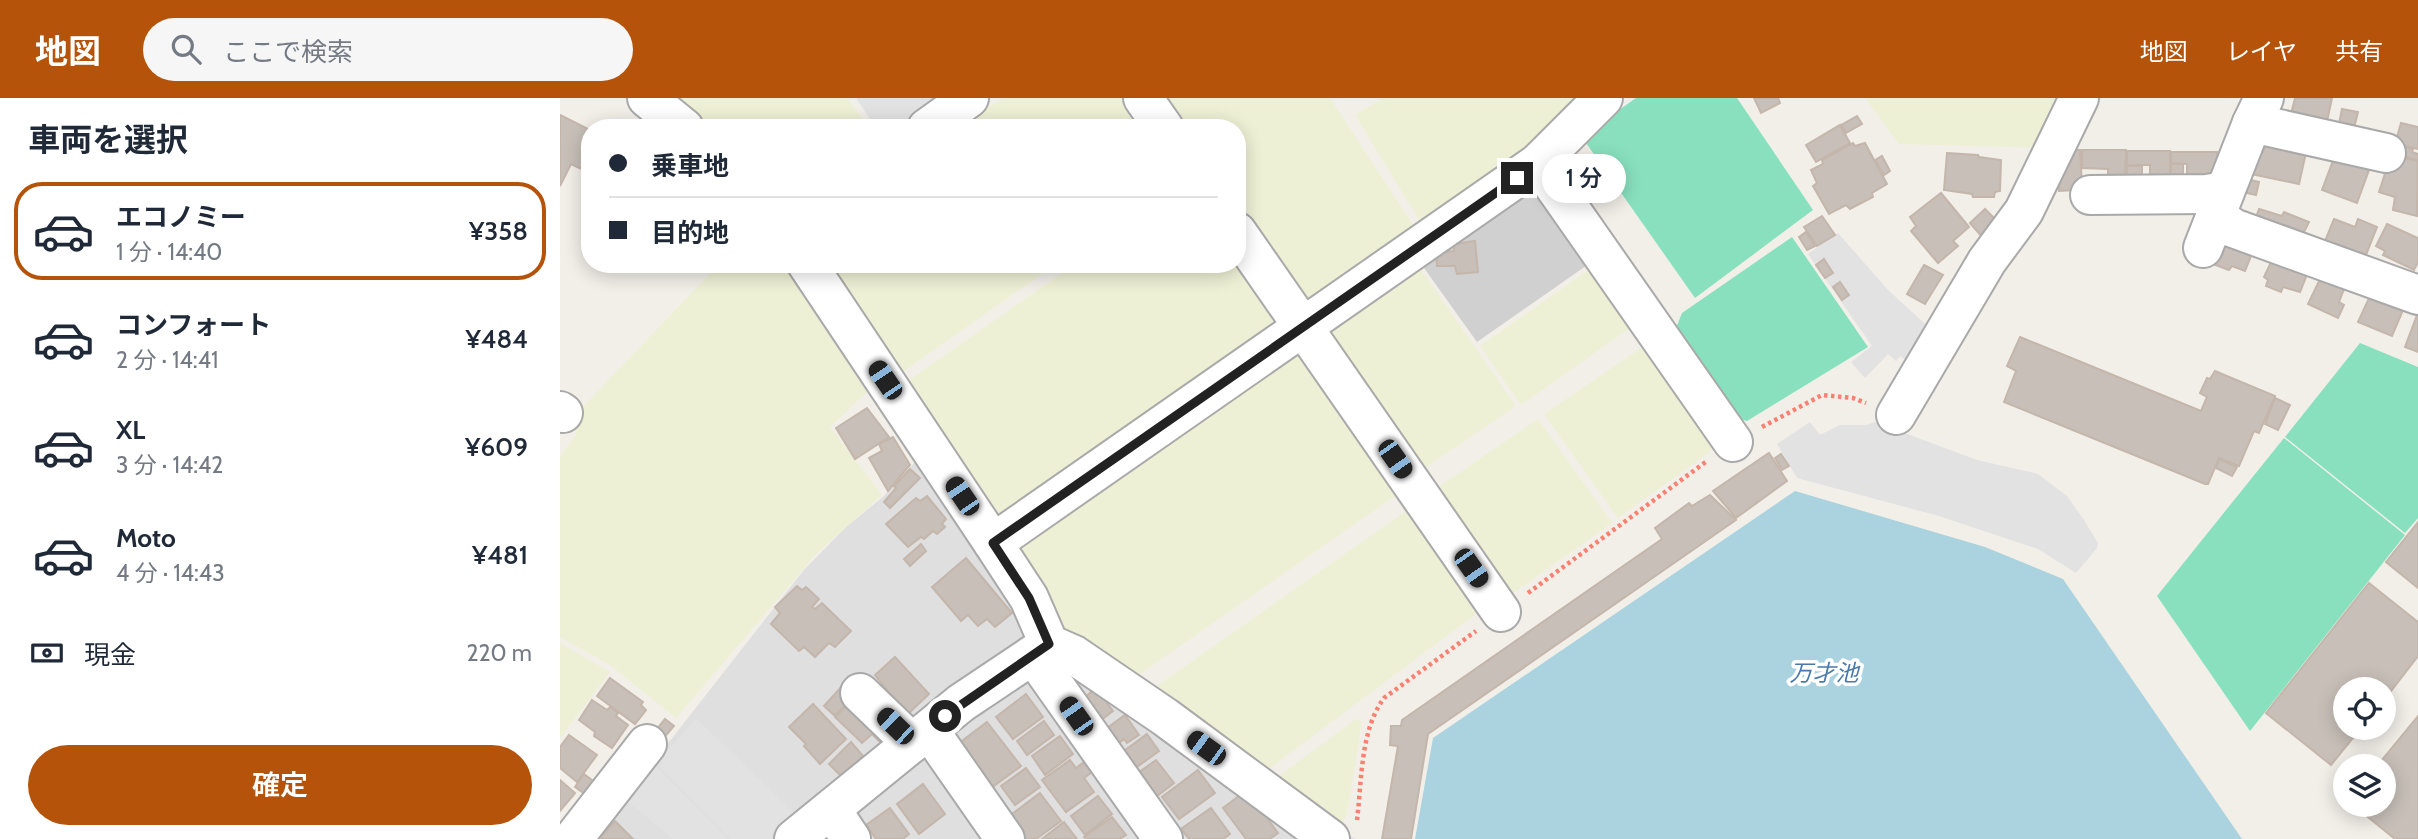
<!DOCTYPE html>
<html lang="ja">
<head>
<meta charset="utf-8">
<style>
  body { margin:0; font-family:Cabin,"Noto Sans JP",sans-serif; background:#f6f6f7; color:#1f2937; height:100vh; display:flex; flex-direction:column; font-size:26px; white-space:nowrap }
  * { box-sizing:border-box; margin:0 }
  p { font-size:23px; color:#747a83 }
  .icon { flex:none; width:38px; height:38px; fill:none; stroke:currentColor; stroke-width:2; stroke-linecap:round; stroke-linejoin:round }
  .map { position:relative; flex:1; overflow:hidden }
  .details { display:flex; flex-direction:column; background:#fff; width:560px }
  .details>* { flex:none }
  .top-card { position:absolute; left:21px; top:21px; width:665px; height:154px; border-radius:28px; box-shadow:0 4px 18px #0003; display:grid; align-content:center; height:154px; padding:0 28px; background:#fff }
  .controls { position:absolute; left:1773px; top:579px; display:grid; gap:14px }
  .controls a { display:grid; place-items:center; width:63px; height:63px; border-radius:50%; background:#fff; box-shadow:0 4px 18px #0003; font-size:35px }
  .end { position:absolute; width:32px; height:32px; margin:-16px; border:9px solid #222; background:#fff; box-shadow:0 0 0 4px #fff }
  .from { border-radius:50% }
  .bubble { position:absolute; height:49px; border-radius:24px; background:#fff; box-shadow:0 4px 18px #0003; font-size:23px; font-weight:600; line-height:49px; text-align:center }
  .car { position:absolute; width:21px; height:42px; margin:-21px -10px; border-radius:9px; box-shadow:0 0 5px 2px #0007; background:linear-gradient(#222 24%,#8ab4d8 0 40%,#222 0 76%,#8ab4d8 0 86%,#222 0) }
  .top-card b { display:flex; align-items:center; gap:24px; height:66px; font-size:26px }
  .top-card b+b { border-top:2px solid #e0e1e3 }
  .top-card i { width:18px; height:18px; background:#1f2937 }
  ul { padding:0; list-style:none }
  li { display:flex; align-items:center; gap:21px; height:98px; margin:0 14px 10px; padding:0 14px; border:4px solid transparent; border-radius:28px }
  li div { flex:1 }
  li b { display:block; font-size:26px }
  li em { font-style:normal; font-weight:600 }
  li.selected { border-color:#b45309 }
  li>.icon { width:63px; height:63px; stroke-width:1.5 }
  h2 { padding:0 28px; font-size:32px; line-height:84px }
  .pay { display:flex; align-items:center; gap:18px; height:77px; padding:0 28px; font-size:26px }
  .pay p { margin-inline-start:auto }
  .action { display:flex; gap:14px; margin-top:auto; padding:14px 28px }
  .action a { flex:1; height:80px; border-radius:42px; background:#b45309; color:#fff; font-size:28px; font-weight:600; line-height:80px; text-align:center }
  header { display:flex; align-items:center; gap:42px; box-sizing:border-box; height:98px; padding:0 35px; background:#b45309; color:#fff }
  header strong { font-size:33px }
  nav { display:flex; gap:38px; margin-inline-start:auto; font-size:24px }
  .search { width:490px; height:63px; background:#f6f6f7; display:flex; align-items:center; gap:18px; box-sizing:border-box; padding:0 24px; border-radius:38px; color:#747a83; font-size:26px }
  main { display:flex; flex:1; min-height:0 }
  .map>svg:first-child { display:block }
  .residential { fill:#e0dfdf }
  .religious { fill:#d0d0d0 }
  .farmland { fill:#eef0d5 }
  .pitch { fill:#88e0be }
  .parking { fill:#e2e2e2 }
  .water { fill:#aad3df }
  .building { fill:#c7bfb8; stroke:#c4b6ab; stroke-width:2 }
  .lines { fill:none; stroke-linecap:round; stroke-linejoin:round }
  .minor-casing { stroke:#a9a9a9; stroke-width:42 }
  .path { stroke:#fa8072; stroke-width:4.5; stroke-dasharray:3.5 3.5; stroke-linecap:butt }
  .minor { stroke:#fff; stroke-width:38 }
  .route { stroke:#222; stroke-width:9 }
  .labels { text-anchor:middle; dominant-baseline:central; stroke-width:7; stroke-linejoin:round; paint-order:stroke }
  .water-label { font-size:23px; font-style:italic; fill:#4a7aab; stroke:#fff }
</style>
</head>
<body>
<header>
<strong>地図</strong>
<div class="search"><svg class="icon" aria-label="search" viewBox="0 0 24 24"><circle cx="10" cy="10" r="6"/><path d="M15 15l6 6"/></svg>ここで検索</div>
<nav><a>地図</a><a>レイヤ</a><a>共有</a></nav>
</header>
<main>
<section class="details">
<h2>車両を選択</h2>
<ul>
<li class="selected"><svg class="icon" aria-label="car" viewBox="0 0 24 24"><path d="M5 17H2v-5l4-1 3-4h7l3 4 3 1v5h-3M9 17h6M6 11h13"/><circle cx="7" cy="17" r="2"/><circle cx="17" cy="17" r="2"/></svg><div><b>エコノミー</b><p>1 分 · 14:40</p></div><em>¥358</em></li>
<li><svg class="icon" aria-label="car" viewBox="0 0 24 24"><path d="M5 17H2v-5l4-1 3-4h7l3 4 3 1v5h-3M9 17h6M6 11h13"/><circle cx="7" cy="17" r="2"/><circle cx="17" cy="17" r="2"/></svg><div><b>コンフォート</b><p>2 分 · 14:41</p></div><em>¥484</em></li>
<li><svg class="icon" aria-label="car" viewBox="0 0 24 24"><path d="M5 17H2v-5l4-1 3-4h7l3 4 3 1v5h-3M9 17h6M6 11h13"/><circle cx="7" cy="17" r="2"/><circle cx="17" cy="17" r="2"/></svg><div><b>XL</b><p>3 分 · 14:42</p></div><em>¥609</em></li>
<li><svg class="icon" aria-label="car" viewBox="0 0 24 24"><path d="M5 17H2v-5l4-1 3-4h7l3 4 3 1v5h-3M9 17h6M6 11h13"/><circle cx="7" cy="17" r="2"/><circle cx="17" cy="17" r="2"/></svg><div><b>Moto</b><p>4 分 · 14:43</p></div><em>¥481</em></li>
</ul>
<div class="pay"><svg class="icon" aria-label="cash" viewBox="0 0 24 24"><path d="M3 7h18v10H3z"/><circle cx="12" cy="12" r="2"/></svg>現金<p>220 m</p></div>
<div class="action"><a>確定</a></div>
</section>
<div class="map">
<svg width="1858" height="741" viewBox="0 0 1858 741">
  <rect width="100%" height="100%" fill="#f2efe9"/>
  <!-- residential -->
  <polygon class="residential" points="356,363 463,519 768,729 796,741 5,741 102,653 243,473 285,430 324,398"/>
  <!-- religious -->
  <polygon class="religious" points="979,87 1033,163 917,244 859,163"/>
  <!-- farmland -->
  <g class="farmland">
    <polygon points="111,0 287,0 309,30 148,30"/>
    <polygon points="443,0 561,0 582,30 397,30"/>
    <polygon points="598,0 770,0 857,133 744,209 677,114 677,30 619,30"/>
    <polygon points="823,0 1036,0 866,133 795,17"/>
    <polygon points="1305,0 1507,0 1483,50 1339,46"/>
    <polygon points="855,163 956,308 859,374 764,229"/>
    <polygon points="1040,164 1081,222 961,307 920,248"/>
    <polygon points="159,166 224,166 312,289 270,329 322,397 256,456 116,620 50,567 0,539 0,358 16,338 16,316"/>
    <polygon points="266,166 496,166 337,278"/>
    <polygon points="515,166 677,166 726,229 438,425 345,285"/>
    <polygon points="743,241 845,391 570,583 497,526 448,444"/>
    <polygon points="1093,242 1156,345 1147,356 1058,420 984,316"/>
    <polygon points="978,321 1052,425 953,495 946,494 871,394"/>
    <polygon points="853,408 925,509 702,676 587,595"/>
    <polygon points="0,545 50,574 0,640"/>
    <polygon points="796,621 802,624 787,716 783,723 775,726 711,684"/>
  </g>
  <!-- pitch -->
  <g class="pitch">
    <polygon points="1076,0 1177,0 1253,112 1135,200 1024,42 1035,29"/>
    <polygon points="1232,139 1308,249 1187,323 1173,319 1114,235 1122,215"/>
    <polygon points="1800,245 1858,269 1858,420 1845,435 1725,339"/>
    <polygon points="1724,340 1845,437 1690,633 1597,498"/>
  </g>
  <!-- parking -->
  <g class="parking">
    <polygon points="296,0 389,0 345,30 316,30"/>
    <polygon points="1278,135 1328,192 1376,236 1350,265 1340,258 1336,263 1328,256 1305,280 1291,264 1312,248 1248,156"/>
    <polygon points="1250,324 1260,337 1280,327 1306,327 1315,324 1417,362 1478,376 1507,398 1524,422 1538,445 1537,450 1516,475 1478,451 1379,418 1237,380 1217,346"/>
    <polygon points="136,620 239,720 211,741 170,741 97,666"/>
    <polygon points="95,667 168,741 113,741 67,703"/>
  </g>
  <!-- water -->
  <polygon class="water" points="1235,393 1425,449 1503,481 1682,741 855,741 873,640"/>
  <!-- building -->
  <g class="building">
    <polygon points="1194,0 1218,0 1220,5 1201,15"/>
    <polygon points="1735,0 1772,0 1766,28 1730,20"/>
    <polygon points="1782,11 1798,14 1792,38 1777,35"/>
    <polygon points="0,17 28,31 25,39 30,41 30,75 11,66 0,88"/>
    <polygon points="1297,18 1302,26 1286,35 1281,27"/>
    <polygon points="1841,25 1858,29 1858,51 1835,46"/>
    <polygon points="1280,27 1290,45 1256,64 1246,47"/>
    <polygon points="1706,44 1747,50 1739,86 1686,75 1692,52 1703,54"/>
    <polygon points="1293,45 1295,48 1305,45 1327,86 1312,95 1313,99 1290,111 1286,107 1269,116 1253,88 1257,85 1251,72 1263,66 1262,62"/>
    <polygon points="1833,47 1853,51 1852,54 1858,56 1858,62 1831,56"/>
    <polygon points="1508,52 1520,52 1522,87 1516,92 1499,93 1497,65"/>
    <polygon points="1522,52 1566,52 1565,79 1548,79 1548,71 1522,70"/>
    <polygon points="1567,53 1610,53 1610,79 1590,79 1590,67 1567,67"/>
    <polygon points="1611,54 1657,54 1657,66 1655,67 1654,76 1627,76 1627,66 1611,65"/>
    <polygon points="1387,55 1418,57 1419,59 1441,62 1440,93 1435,94 1434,99 1413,99 1412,96 1384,92"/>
    <polygon points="1831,57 1858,63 1857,118 1833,112 1835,99 1819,94"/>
    <polygon points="1322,58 1330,73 1324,77 1315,62"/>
    <polygon points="1774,60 1809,72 1797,105 1762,92"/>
    <rect x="1611" y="66" width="12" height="18"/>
    <polygon points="1567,68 1582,68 1582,85 1567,86"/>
    <polygon points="1678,79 1699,84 1696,97 1674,92"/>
    <polygon points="1381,95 1409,129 1393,143 1398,148 1378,165 1351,133 1356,128 1350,119"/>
    <polygon points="1425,111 1439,125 1423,140 1410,125"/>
    <polygon points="1699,111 1722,118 1724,114 1749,124 1742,138 1695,122"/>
    <polygon points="1262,118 1275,137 1257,148 1244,129"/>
    <polygon points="1774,121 1795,129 1798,121 1817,129 1806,157 1801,155 1798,159 1765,143"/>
    <polygon points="1827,126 1858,140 1858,164 1854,172 1823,157 1825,153 1816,148"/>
    <polygon points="1246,134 1255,148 1247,152 1239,139"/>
    <polygon points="1661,142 1691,158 1685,173 1672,168 1669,172 1650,165"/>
    <polygon points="915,143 918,174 897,176 895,168 877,168 876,155 894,153 894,146"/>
    <polygon points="1264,161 1273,175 1265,180 1256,167"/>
    <polygon points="1712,162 1748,174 1740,194 1723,189 1721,194 1706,188 1708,182 1704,179"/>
    <polygon points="1364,167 1383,177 1365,206 1347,196"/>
    <polygon points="1760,181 1784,191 1779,204 1784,207 1778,220 1748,206"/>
    <polygon points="1280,184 1289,197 1282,202 1273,189"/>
    <polygon points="1810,198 1843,212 1832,238 1798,224"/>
    <polygon points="1857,217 1858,218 1858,254 1845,249"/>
    <polygon points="1460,239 1641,313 1647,299 1640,295 1647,280 1650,281 1655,273 1715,298 1699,335 1694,333 1679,368 1659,360 1648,386 1645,386 1444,304 1456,273 1447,268"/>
    <polygon points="1715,300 1730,307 1718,332 1705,326"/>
    <polygon points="307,310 329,339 295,361 276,330"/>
    <polygon points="333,339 350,367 328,393 309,360 322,353 319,346"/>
    <polygon points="1209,355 1227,383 1176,420 1153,393"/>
    <polygon points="1221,356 1229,368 1222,372 1215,360"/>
    <polygon points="1659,361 1677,369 1672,378 1656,370"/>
    <polygon points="350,371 360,380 330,410 324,404 336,390 334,388"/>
    <polygon points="1150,397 1176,422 868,636 851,741 822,741 838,648 830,647 831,628 841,628 842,622 1102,441 1095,430 1129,405 1132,408"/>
    <polygon points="367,398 386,421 382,426 385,429 377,436 373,433 364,441 361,439 348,449 326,426 356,400 360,403"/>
    <polygon points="1858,424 1858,490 1826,464"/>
    <polygon points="361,446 366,453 350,468 344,461"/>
    <polygon points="406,460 452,515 435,529 427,521 418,528 408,517 401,523 372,489"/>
    <polygon points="1809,485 1858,524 1858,558 1824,602 1824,592 1785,592 1785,630 1801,630 1771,667 1706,615"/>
    <polygon points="237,488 242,492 246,489 259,501 252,509 255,511 262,505 291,533 275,549 269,545 255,559 244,549 239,553 211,526 220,515 215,509"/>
    <polygon points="335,559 369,596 347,617 315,577"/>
    <polygon points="50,580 83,604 81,607 86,612 75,626 37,598"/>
    <polygon points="284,586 295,597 275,618 264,608"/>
    <polygon points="536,590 553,613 537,625 520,603"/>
    <polygon points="466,596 483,619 453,641 436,619"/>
    <polygon points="294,600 331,634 321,645 312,636 302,645 275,619"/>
    <polygon points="32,602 47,612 50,609 58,615 56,618 68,627 52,650 34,638 35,634 19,622"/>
    <polygon points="253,606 286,641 260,666 244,648 246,646 229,629"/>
    <polygon points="565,617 579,637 567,645 564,641 555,648 543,633"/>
    <polygon points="1858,618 1858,741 1835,741 1793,707 1824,707 1824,668 1817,668"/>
    <polygon points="105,621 114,628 101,643 93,636"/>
    <polygon points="484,623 494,637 467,657 457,643"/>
    <polygon points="427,624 461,668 431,690 398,646"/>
    <polygon points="587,636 599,653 577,669 564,653"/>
    <polygon points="9,637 37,657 17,684 0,670 0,649"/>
    <polygon points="500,638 513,656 485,677 472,658"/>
    <polygon points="291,644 303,658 282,679 269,666"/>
    <polygon points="510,662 516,670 524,664 532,674 524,680 534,694 506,714 482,682"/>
    <polygon points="596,662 614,685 593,701 575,677"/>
    <polygon points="466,670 480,689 455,707 441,688"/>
    <polygon points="638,672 655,695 619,721 602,699"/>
    <polygon points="24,676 41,689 32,701 15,689"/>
    <polygon points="0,682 15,695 0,713"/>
    <polygon points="363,686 385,716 359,736 337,706"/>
    <polygon points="687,692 718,735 710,741 686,741 663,710"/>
    <polygon points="480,695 501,723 476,741 465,741 448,719"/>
    <polygon points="538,698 552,716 525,737 511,718"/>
    <polygon points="330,710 349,736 343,741 316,741 306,727"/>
    <polygon points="651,710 670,736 663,741 629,741 621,731"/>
    <polygon points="552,719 566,737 560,741 525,741 524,739"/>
    <polygon points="55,723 73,741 39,741"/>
    <polygon points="504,724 517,741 482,741"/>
  </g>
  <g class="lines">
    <!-- minor casing -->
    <g class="minor-casing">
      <g id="minor">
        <polyline points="87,0 124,30"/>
        <polyline points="583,0 604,30"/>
        <polyline points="1692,25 1826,55"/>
        <polyline points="367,30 409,0"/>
        <polyline points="978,65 1173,344"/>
        <polyline points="1530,97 1647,96 1665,93"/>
        <polyline points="1655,117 1673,130 1858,197"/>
        <polyline points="677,134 941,514"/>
        <polyline points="1643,150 1692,25 1704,0"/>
        <polyline points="247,166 433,445 469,500 489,546 514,557 605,619 770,741"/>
        <polyline points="0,313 3,315"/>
        <polyline points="1336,317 1427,163 1464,113 1519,0"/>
        <polyline points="433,445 978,65 1043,0"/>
        <polyline points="473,557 603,741"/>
        <polyline points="300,595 352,645"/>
        <polyline points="369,632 445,741"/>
        <polyline points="271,711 291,741"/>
        <polyline points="13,741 87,646"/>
        <polyline points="234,741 401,605 489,546"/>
      </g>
    </g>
    <!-- path -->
    <g class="path">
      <polyline points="1202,329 1262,297 1293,300 1306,305"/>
      <polyline points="968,495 1147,363"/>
      <path d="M797 722C802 682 800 633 824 600L916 533"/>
    </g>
    <!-- minor -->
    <use href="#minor" class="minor"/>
  </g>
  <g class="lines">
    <!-- route -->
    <polyline class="route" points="385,618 489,546 469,500 433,445 957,80"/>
  </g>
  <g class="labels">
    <!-- water labels -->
    <g class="water-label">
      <text x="1264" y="575">万才池</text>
    </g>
  </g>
</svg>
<div class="controls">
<a><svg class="icon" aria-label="locate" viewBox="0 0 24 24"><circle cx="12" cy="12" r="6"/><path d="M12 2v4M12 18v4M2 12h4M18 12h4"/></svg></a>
<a><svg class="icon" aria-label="layers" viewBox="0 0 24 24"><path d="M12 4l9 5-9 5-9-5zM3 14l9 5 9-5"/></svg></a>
</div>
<i class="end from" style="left:385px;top:618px"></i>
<i class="end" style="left:957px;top:80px"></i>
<div class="bubble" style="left:982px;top:56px;width:84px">1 分</div>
<i class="car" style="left:325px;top:282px;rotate:326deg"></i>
<i class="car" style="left:835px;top:361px;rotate:145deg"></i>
<i class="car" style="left:402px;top:398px;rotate:326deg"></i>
<i class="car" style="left:911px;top:470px;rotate:145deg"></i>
<i class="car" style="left:516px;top:618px;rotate:325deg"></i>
<i class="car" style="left:335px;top:628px;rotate:314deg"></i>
<i class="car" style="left:646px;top:650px;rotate:306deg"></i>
<div class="top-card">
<b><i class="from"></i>乗車地</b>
<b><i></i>目的地</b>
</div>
</div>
</main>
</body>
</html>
